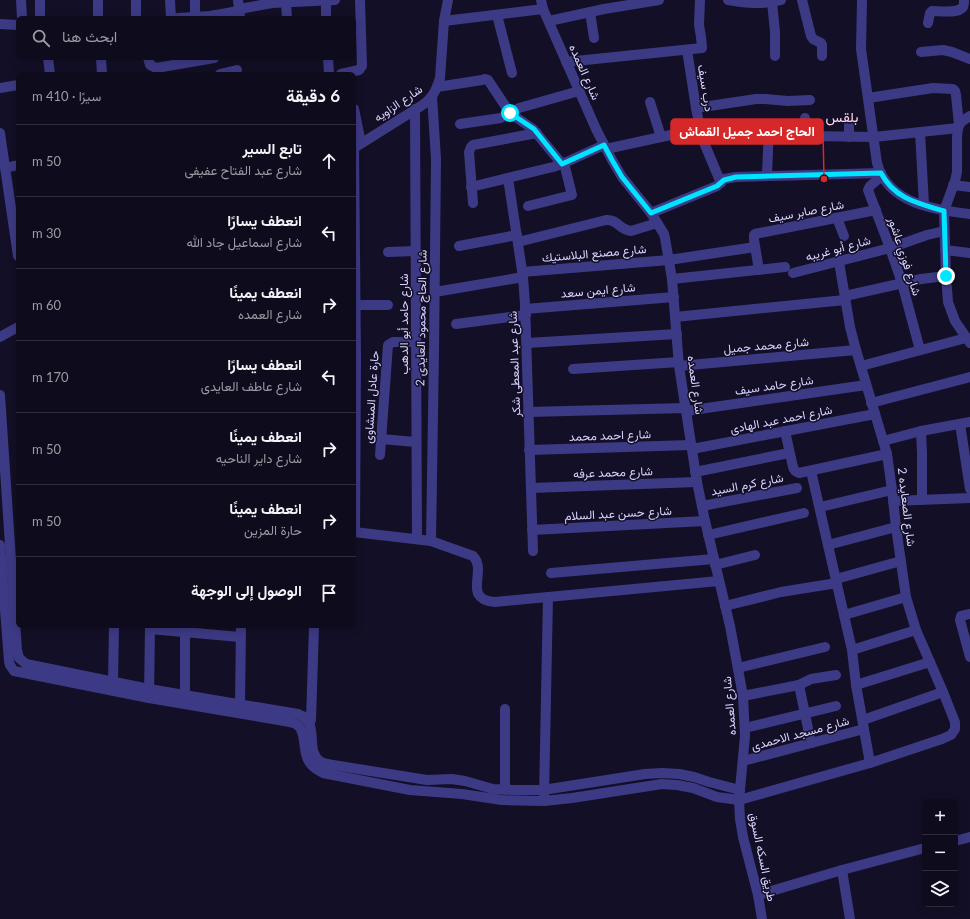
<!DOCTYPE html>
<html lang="ar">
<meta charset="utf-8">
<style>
:root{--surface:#0e0b1c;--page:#171425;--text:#f1f3f6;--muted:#9b9ba3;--line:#2e2b3b}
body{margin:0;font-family:Lato,Vazirmatn,sans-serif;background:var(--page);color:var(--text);direction:rtl}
.controls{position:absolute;right:12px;bottom:12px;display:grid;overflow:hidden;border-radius:6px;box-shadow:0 2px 10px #0003}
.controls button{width:36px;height:36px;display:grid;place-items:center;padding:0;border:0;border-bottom:1px solid var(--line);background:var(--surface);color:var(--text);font:20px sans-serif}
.stop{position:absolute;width:12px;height:12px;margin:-9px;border:3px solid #00e5ff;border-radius:50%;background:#fff}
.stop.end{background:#00e5ff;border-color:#fff;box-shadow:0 1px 4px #0008}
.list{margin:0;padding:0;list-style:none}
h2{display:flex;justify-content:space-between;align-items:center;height:52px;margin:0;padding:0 16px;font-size:17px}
h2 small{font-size:13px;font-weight:400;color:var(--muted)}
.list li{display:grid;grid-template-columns:26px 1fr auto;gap:12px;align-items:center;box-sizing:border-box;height:72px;padding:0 16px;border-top:1px solid var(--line)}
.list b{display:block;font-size:15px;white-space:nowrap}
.list p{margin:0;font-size:13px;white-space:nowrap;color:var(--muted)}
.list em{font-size:13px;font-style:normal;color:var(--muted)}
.icon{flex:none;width:22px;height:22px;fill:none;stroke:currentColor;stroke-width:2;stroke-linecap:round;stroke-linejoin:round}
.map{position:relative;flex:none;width:970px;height:919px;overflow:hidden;direction:ltr}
.search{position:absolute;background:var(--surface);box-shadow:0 2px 10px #0003;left:16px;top:16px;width:340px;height:44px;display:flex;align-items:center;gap:10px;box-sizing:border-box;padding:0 14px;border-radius:6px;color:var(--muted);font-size:15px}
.panel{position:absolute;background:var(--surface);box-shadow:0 2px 10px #0003;left:16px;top:72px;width:340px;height:556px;border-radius:6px;direction:rtl}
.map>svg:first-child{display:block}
</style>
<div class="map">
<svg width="970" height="919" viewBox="0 0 970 919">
<rect width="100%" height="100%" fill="#130f26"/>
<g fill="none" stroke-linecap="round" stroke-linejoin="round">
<g stroke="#3d3a85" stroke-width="10">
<path d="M21 0 22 18"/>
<path d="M98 0V18"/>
<path d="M136 0V18"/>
<path d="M170 0 171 18"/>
<path d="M195 0V17"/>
<path d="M238 0 240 18"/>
<path d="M541 0 543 9 596 129 612 160 622 177 651 213 664 234 665 238 672 279 679 366 697 482 705 521 730 626 743 696 745 736 739 800 740 819 743 837 758 895 762 919"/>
<path d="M728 0C746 3 764 5 781 0"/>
<path d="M802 0 811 36 813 39 821 43 822 45V56"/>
<path d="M862 0 861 49 877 163C888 204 935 210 970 214"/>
<path d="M326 1V18"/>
<path d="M772 2 775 32V56"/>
<path d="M286 3 287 18"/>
<path d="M590 12 594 38"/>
<path d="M497 15 512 73"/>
<path d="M40 18V0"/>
<path d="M178 18 210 16 233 12 245 8 272 3 335 0"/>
<path d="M444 21 543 9"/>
<path d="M549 21 604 9 659 0"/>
<path d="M928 23 930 13 932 11C940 11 958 14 963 7 964 5 964 2 964 0"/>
<path d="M0 24 18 25"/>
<path d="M687 50 696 108 702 138 721 183"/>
<path d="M921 52 943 50 952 52 970 59"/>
<path d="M48 58 50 74"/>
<path d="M101 58 102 74"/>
<path d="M148 58 150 65 156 68 214 58"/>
<path d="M328 58 329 74"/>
<path d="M566 62 702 48 701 37 699 25 700 0"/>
<path d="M220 74 237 70"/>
<path d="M341 74 359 70 362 66 360 0"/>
<path d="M437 87 482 80 485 79 488 80 510 113 533 129 562 164"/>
<path d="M0 88 18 85"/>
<path d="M868 98 933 88 953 89 955 91 956 95 959 125"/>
<path d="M696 108 756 99H765L788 101 810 100"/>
<path d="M354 109 361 143"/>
<path d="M415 109 417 539"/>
<path d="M970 116 961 122 958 128 957 137V172L955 181 944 211 946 276 948 302 955 321 970 343"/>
<path d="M805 118 807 134 808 135 811 136 874 137 958 128"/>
<path d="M849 122V137"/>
<path d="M460 124 501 118 519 108 579 91"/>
<path d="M920 132 924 205"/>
<path d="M0 133 18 256"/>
<path d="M661 137 700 129"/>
<path d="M354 148 356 359 355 532"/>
<path d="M354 148 421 106C432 99 436 91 440 78L444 21 448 0"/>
<path d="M606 149 661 137 650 102"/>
<path d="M5 168 18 165"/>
<path d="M767 175 769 126"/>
<path d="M882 176 870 186 868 190 890 248 902 283 920 350"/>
<path d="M508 178 523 277 525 304 533 551"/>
<path d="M953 185 970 187"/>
<path d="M471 187 553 167 562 164 604 145"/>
<path d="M473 203 469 152 471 147 473 145 537 133"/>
<path d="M528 206 572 195 564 163"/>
<path d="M651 213 717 186 724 179 736 177 881 173"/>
<path d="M837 218 844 236"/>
<path d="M518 242 606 220C618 219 619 230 631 231L657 223"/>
<path d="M459 246 517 235"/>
<path d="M945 250 970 253"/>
<path d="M388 252 416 251"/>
<path d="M759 270 754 240V235L755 234 876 210"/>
<path d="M522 272 669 260 755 247"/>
<path d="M793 273 890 248 927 235 944 231"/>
<path d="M672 279 785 267"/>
<path d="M435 292 523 277"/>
<path d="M845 296 921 279 946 276"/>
<path d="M355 305H388"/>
<path d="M525 309 674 297"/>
<path d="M675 317 845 300"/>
<path d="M456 324 526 315"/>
<path d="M0 337 18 327"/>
<path d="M527 343 677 334"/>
<path d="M679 366 856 350"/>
<path d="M861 366 966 338"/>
<path d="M573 369 679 362"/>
<path d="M0 395 17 650 19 658 26 664 149 689 298 714C322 723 303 751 321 762 325 764 329 764 333 765L427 780 452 779 465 781 493 789 515 790H543L645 774 662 773 679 774 694 777 709 782 740 790"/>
<path d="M871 403 970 377"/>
<path d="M686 411 866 385"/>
<path d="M528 412 686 408"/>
<path d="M960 424 970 489"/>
<path d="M785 431 793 467C794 471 796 472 799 473L887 454"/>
<path d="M921 431 922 453V500"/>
<path d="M381 439 416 442"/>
<path d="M883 441 921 431 970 422"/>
<path d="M692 449 875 414"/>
<path d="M529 450 691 445"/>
<path d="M380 455 388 345 393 342H416"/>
<path d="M811 471 852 650 856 685 870 763"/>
<path d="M695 472 789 453"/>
<path d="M531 488 697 482"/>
<path d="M893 501 970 498"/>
<path d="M702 506 797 488"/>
<path d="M820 507 892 490"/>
<path d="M532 530 705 521"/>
<path d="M354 532 431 541 473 556C488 571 461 599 495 602L719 581"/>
<path d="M708 535 804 513"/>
<path d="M431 541 434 351 436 159 432 96"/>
<path d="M0 545 9 661 10 665 14 671 149 698 290 722C292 723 294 723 296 724 306 730 303 748 307 757 309 765 316 769 323 773L410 790 462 794 502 800 544 801 572 798 662 784 677 785 693 788 717 797 739 800 870 763 942 739 951 735 955 729V722L943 692 916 630 906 597 896 527 892 490 887 454 856 350 850 327 839 262"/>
<path d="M828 545 896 527"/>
<path d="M715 565 755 555"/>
<path d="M551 573 714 559"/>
<path d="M836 579 901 561"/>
<path d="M725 606 781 592 837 583"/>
<path d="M970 614 961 616 960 620 970 657"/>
<path d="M844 615 906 597"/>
<path d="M150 629 240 637"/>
<path d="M852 650 916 630"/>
<path d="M738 668 825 647"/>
<path d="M113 682 114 626"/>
<path d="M799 685 811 743"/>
<path d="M856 685 930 662"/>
<path d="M185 695V632"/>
<path d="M149 696 150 626"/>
<path d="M743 696 799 685 811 679 836 675"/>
<path d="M240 705 241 626"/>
<path d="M863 720 943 692"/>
<path d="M309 723 311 720 314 626"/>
<path d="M745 728 836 706"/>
<path d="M743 761 864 729"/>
<path d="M505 790V709"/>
<path d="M544 797 548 597"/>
<path d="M955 841 970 837"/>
<path d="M842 870 850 919"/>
<path d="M758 895 842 870 925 848"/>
</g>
</g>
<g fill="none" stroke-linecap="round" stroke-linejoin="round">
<path stroke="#00e5ff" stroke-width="5" d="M510 113 534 129 562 164 604 145 612 160 622 177 651 213 717 186 724 180 736 177 881 173C895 199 917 203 944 211L946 276"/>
</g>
<g text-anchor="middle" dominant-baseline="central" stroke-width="3" stroke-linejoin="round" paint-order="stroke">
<g font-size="12" fill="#d9d4ff" stroke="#130f26">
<text transform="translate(585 72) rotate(66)">شارع العمده</text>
<text transform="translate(706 88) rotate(81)">درب سيف</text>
<text transform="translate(398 103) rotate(-34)">شارع الزاويه</text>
<text transform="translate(806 211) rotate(-11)">شارع صابر سيف</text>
<text transform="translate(838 248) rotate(-15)">شارع أبو غريبه</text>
<text transform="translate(594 253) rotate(-5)">شارع مصنع البلاستيك</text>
<text transform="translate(905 256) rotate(72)">شارع فوزي عاشور</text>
<text transform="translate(598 290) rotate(-5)">شارع ايمن سعد</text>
<text transform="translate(421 318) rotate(-89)">شارع الحاج محمود العايدى 2</text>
<text transform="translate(403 324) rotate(-90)">شارع حامد أبو الدهب</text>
<text transform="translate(766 345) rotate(-5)">شارع محمد جميل</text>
<text transform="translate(514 364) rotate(-92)">شارع عبد المعطى شكر</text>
<text transform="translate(696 385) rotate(82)">شارع العمده</text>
<text transform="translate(774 385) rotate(-8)">شارع حامد سيف</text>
<text transform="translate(371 397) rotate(-86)">حارة عادل المنشاوى</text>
<text transform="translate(781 419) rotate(-11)">شارع احمد عبد الهادى</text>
<text transform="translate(610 435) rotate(-2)">شارع احمد محمد</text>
<text transform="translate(613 472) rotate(-2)">شارع محمد عرفه</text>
<text transform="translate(747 484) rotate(-11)">شارع كرم السيد</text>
<text transform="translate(907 507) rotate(83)">شارع الصعايده 2</text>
<text transform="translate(618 513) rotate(-3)">شارع حسن عبد السلام</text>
<text transform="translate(729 706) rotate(-95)">شارع العمده</text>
<text transform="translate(800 733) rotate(-15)">شارع مسجد الاحمدى</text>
<text transform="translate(763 857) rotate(78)">طريق السكه السوق</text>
</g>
<g font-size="14" fill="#ffd6f0" stroke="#130f26">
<text x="842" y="116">بلقس</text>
</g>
</g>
<path fill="none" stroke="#d62828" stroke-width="1.5" d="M824 179L823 132"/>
<circle fill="#d62828" stroke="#130f26" stroke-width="1.5" cx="824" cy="179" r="4"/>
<rect fill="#d62828" stroke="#d62828" stroke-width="1.5" x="671" y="119" width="152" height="25" rx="4"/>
<g font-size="13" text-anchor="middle" font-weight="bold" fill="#fff">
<text x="747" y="136">الحاج احمد جميل القماش</text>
</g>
</svg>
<div class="controls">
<button>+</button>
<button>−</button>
<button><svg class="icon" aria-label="layers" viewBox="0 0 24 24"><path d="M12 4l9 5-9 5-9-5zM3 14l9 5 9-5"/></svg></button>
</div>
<div class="stop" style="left:510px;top:113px"></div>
<div class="stop end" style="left:946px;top:276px"></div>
<div class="search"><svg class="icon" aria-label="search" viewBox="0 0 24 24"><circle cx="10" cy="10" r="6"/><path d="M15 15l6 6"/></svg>ابحث هنا</div>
<section class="panel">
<h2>6 دقيقة<small>سيرًا · 410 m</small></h2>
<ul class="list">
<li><svg class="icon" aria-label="ahead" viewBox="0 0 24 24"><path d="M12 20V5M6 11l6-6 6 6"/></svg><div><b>تابع السير</b><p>شارع عبد الفتاح عفيفى</p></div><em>50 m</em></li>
<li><svg class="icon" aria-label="left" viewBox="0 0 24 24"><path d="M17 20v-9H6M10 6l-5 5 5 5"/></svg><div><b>انعطف يسارًا</b><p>شارع اسماعيل جاد الله</p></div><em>30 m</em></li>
<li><svg class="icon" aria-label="right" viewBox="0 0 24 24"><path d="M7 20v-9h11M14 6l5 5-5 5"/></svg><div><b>انعطف يمينًا</b><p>شارع العمده</p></div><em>60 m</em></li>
<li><svg class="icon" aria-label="left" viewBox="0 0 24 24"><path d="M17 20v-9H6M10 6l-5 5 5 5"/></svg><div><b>انعطف يسارًا</b><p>شارع عاطف العايدى</p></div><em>170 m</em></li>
<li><svg class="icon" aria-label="right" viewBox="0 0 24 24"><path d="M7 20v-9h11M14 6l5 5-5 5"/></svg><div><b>انعطف يمينًا</b><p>شارع داير الناحيه</p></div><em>50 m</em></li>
<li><svg class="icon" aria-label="right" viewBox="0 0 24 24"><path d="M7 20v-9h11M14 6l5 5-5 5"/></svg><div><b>انعطف يمينًا</b><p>حارة المزين</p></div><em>50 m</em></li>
<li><svg class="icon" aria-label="arrive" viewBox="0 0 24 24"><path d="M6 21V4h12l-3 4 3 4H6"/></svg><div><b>الوصول إلى الوجهة</b></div></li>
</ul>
</section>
</div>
